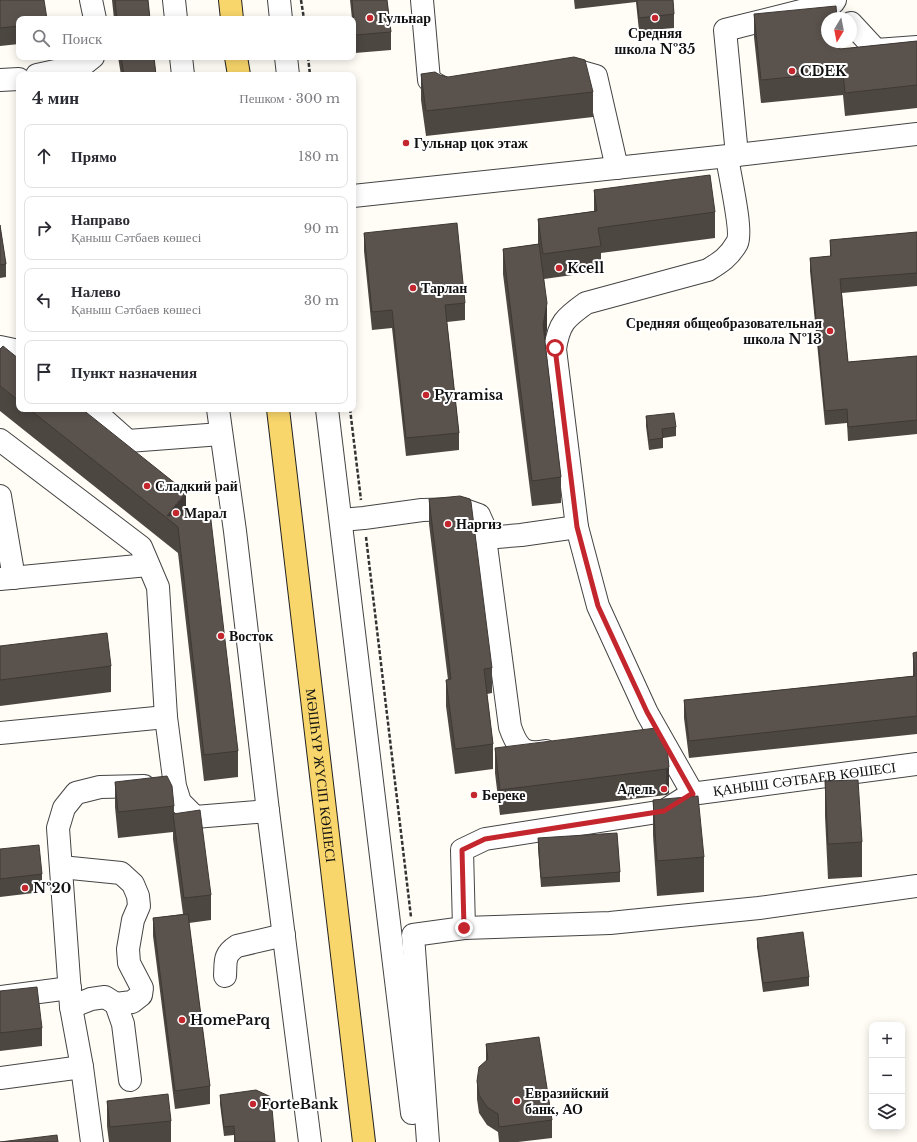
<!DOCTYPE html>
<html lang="ru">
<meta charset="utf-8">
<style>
:root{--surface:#fff;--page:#f2f2f3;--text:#2b2b33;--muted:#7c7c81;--line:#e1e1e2}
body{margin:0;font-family:"Libre Baskerville",serif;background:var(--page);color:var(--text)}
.controls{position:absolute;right:12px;bottom:12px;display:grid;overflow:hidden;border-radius:8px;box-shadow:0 2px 10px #0003}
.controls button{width:36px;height:36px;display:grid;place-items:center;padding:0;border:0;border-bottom:1px solid var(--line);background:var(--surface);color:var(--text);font:20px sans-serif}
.compass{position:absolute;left:821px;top:12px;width:36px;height:36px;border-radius:50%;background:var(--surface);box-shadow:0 2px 10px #0003;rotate:190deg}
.stop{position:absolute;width:12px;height:12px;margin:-9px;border:3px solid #c4262e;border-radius:50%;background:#fff}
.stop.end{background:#c4262e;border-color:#fff;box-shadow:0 1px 4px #0008}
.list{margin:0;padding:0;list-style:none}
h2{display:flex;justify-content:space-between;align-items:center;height:52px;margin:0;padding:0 16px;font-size:17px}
h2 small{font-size:13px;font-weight:400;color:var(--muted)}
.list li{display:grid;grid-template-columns:26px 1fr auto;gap:12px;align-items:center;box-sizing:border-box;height:64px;margin:0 8px 8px;padding:0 8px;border:1px solid var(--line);border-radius:8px}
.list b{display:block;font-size:15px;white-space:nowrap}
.list p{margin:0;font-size:13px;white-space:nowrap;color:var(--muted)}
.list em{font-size:13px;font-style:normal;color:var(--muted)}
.icon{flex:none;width:22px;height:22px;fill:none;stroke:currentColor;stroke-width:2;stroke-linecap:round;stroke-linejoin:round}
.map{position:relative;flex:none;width:917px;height:1142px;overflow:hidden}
.search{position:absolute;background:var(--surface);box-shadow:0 2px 10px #0003;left:16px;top:16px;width:340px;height:44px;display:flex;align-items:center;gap:10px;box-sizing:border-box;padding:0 14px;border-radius:8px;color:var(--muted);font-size:15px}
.panel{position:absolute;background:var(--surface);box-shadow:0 2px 10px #0003;left:16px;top:72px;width:340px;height:340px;border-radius:8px}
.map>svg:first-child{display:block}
</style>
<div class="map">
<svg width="917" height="1142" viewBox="0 0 917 1142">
<rect width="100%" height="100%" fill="#fffdf5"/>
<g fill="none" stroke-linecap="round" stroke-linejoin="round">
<defs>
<g id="minor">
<path d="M91 0 95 19"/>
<path d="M174 0 176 19"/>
<path d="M279 0 281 19"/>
<path d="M422 0 429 80 446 90 448 89"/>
<path d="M835 0 833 3 725 30 737 155 917 134"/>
<path d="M851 23 876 50 917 47"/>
<path d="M181 57 183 75"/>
<path d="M286 57 288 75"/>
<path d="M559 72 575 70 596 76 617 168"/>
<path d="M37 75 83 65 93 57"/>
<path d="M0 80 19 79"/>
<path d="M353 196 737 155"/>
<path d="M0 347 19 351"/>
<path d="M92 409 128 441 221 434"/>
<path d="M218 409 235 531 268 811 310 1142"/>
<path d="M327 409 412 1113"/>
<path d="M0 440 141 547 158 587 166 717 175 786 180 802 195 817 268 811"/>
<path d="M0 496 14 578"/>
<path d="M341 520 364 518 422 510 462 509 479 515 483 524 485 538 521 535 577 527"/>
<path d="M485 538 510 727C517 747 523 756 546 751"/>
<path d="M0 579 148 565"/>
<path d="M0 733 166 717"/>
<path d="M693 794 647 713 598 606 577 527 555 349C559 323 565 318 586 303L708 270C721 262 729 257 737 243 743 232 729 172 727 157"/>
<path d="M61 867 121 873 133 884 138 896 139 906 133 920 128 949 129 963 142 988 141 995 132 1002 116 1004"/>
<path d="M464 928 610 923 759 908 917 886"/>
<path d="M225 976C226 962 223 955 237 946L284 935"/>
<path d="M0 997 70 988"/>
<path d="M71 1007 91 999 105 997 116 1004 123 1024 130 1080"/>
<path d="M0 1078 82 1067"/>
<path d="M92 1142 82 1067 71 1007 58 828 64 808 76 793 100 787 144 786"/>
<path id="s1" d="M428 1142 413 935 464 928 462 850 485 839 664 811 691 794 917 764"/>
</g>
<g id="major">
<path d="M230 0 232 19"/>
<path d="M236 57 239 75"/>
<path id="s2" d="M278 409 364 1142"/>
</g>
</defs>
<use href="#minor" stroke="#444" stroke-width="24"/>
<use href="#major" stroke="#222" stroke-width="24"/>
<g stroke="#333" stroke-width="2.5" stroke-dasharray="4 2" stroke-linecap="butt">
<path d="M301 0 304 19"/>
<path d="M308 57 310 75"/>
<path d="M350 409 361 500"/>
<path d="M366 537 411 917"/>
</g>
<use href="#minor" stroke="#fff" stroke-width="22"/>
<use href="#major" stroke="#f9d66b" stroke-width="22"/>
</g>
<g fill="#4d4742">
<path d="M0 0 19 19V44L0 46Z"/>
<path d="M112 0H148L150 19H114Z"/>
<path d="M350 0H387L391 32V50L355 53 353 31V19H352Z"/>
<path d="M574 0H673L674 14V28L639 31 636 2 575 9Z"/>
<path d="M754 14 840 49 917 41V108L845 116 843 95 761 103 754 37Z"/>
<path d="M118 57H154L156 75H121Z"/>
<path d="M421 74 440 75 448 77 593 92V117L426 136 421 100Z"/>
<path d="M594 190 715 212V238L601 253V271L544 279 547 329 545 341 561 477V503L532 506 503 274V249L538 244V219L594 211Z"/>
<path d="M0 225 6 264V277L0 278Z"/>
<path d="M917 232V286L842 293 848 362 917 356V434L848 441 847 423 825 425 810 271V258L830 256V240Z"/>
<path d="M364 233 465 303V320L447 322 459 433V450L406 456 392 328 372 330 364 251Z"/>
<path d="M0 349 19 359V409H82L186 514 238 751V777L204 781 178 553 0 411Z"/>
<path d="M646 416 676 427V436L663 438V448L649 450 646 426Z"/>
<path d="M429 499 492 668V693L487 694 493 744V769L455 774 446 706V680H448L429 524Z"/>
<path d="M0 646 111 666V692L0 706Z"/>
<path d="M917 652V734L689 758 684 718V700L913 676V653Z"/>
<path d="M667 747 669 793 666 795 500 815 495 773V748Z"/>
<path d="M825 781 862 842V877L828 879 825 816Z"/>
<path d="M115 782 174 806V813L211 895V920L189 923 210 1086V1104L175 1109 153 936V918L183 914 173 839V832L118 838 115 807Z"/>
<path d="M653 800 704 857V892L657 896 653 835Z"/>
<path d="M538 838 620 872V882L541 887 538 848Z"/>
<path d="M0 849 42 874V892L0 897Z"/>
<path d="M757 938 809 977V986L763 992 757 947Z"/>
<path d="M0 991 42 1028V1046L0 1051Z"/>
<path d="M486 1044 552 1120V1138L518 1142H499L498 1132 487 1125 479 1113 477 1099V1081L486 1061Z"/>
<path d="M220 1095 275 1142H234V1135L224 1136 220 1104Z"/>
<path d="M107 1101 171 1121V1142H109L107 1126Z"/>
</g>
<g fill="#3f3936">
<path d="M547 303V329L543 351V325Z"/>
<path d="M186 492V518L178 527 167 516Z"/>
<path d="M669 767V793L666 795V769Z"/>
</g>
<g fill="#5a524d" stroke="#3f3936">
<path d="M0 0H44L47 19H19V26L0 28Z"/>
<path d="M115 0H148L150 19H117Z"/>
<path d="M352 0H387L391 32 355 35Z"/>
<path d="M637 0H673L674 14 639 18Z"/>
<path d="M836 6 837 18H827V42H840V49L917 41V85L845 93 843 72 761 80 754 14Z"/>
<path d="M121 57H154L156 75H124Z"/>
<path d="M574 57 585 60 593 92 426 111 421 74 435 72 440 75 448 77Z"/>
<path d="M710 175 715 212 598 228 601 246 543 254 538 219 597 211 594 190Z"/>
<path d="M457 223 465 303 445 305 459 433 406 438 392 310 372 312 364 233Z"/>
<path d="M0 225 6 264 0 265Z"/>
<path d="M917 232V273L840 279 848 362 917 356V420L848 427 847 409 825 411 810 258 831 256 830 240Z"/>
<path d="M539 244 547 303 543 325 561 477 532 481 503 249Z"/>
<path d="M3 346 19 359V401L0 386V349Z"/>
<path d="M29 409H82L186 492 167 516 210 512 238 751 204 755 178 527Z"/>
<path d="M674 413 676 427 662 429 663 438 649 440 646 416Z"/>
<path d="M460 496 470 499 471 502 492 668 484 669 493 744 455 749 446 680 451 679 429 499Z"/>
<path d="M107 633 111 666 0 680V646Z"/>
<path d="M917 652V716L689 741 684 700 915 676 913 653Z"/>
<path d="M656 728 667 747 669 767 666 769 500 790 495 748Z"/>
<path d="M167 776 172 786 174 806 118 812 115 782Z"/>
<path d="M858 780 862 842 828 844 825 781Z"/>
<path d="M698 796 704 857 657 861 653 800Z"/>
<path d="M200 810 211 895 184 898 173 814Z"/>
<path d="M617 833 620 872 541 878 538 838Z"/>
<path d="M39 845 42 874 0 879V849Z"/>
<path d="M188 914 210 1086 175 1091 153 918Z"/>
<path d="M803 932 809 977 763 983 757 938Z"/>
<path d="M37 987 42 1028 0 1033V991Z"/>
<path d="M539 1037 552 1120 499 1127 498 1114 487 1107 479 1095 477 1081 479 1067 488 1059 486 1044Z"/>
<path d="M256 1090 271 1097 275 1142H235L234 1126 224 1127 220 1095Z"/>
<path d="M168 1094 171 1121 110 1127 107 1101Z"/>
<path d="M57 1135 58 1142H0Z"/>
</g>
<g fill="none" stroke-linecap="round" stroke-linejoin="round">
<path stroke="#c4262e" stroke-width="5" d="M464 928 462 850 485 839 664 811 691 794H693L647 712 598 606 577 527 555 348"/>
</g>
<g fill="#c4262e" stroke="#fff" stroke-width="1.5">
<circle cx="370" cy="18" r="4"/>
<circle cx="655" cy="18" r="4"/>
<circle cx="792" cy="71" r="4"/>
<circle cx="406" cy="143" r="4"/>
<circle cx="559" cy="268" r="4"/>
<circle cx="413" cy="288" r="4"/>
<circle cx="830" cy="331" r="4"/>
<circle cx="426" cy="395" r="4"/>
<circle cx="147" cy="486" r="4"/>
<circle cx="176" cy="513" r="4"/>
<circle cx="448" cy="524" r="4"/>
<circle cx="221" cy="636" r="4"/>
<circle cx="664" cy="789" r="4"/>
<circle cx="474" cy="795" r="4"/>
<circle cx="25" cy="888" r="4"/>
<circle cx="182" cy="1020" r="4"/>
<circle cx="517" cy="1101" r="4"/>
<circle cx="253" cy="1104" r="4"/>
</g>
<g text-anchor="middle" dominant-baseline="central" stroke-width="4" stroke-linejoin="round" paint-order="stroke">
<g font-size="14" font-weight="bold" fill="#111" stroke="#fff" text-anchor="start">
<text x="378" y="18">Гульнар</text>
<text x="655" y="33" text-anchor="middle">Средняя<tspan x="655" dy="16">школа №35</tspan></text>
<text x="800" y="71">CDEK</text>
<text x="414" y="143">Гульнар цок этаж</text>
<text x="567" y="268">Kcell</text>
<text x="421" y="288">Тарлан</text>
<text x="822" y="323" text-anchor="end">Средняя общеобразовательная<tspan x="822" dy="16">школа №13</tspan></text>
<text x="434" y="395">Pyramisa</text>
<text x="155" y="486">Сладкий рай</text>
<text x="184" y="513">Марал</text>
<text x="456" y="524">Наргиз</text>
<text x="229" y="636">Восток</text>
<text x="656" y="789" text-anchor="end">Адель</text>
<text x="482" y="795">Береке</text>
<text x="33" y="888">№20</text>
<text x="190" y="1020">HomeParq</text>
<text x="525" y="1093">Евразийский<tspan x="525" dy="16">банк, АО</tspan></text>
<text x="261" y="1104">ForteBank</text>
</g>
<g font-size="14" fill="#111" stroke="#fff">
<text stroke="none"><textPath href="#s2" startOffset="369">МӘШҺҮР ЖҮСІП КӨШЕСІ</textPath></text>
<text stroke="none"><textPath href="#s1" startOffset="690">ҚАНЫШ СӘТБАЕВ КӨШЕСІ</textPath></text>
</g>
</g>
</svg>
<div class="controls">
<button>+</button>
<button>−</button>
<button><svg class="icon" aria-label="layers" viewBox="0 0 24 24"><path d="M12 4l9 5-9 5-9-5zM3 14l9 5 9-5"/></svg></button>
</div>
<svg class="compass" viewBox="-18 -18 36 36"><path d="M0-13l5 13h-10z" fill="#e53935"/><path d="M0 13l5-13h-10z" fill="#7c7c81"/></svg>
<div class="stop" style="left:555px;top:348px"></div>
<div class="stop end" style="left:464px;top:928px"></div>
<div class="search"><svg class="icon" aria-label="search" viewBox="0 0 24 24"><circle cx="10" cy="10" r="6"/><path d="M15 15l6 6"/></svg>Поиск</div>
<section class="panel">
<h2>4 мин<small>Пешком · 300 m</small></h2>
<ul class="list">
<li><svg class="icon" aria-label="ahead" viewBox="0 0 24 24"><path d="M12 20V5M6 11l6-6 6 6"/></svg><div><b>Прямо</b></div><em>180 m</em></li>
<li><svg class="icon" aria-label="right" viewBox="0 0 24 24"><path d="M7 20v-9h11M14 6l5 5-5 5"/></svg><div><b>Направо</b><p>Қаныш Сәтбаев көшесі</p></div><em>90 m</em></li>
<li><svg class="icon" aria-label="left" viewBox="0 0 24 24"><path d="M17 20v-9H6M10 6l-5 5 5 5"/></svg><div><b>Налево</b><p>Қаныш Сәтбаев көшесі</p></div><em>30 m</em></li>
<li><svg class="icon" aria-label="arrive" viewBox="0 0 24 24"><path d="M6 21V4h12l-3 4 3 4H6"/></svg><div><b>Пункт назначения</b></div></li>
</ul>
</section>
</div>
